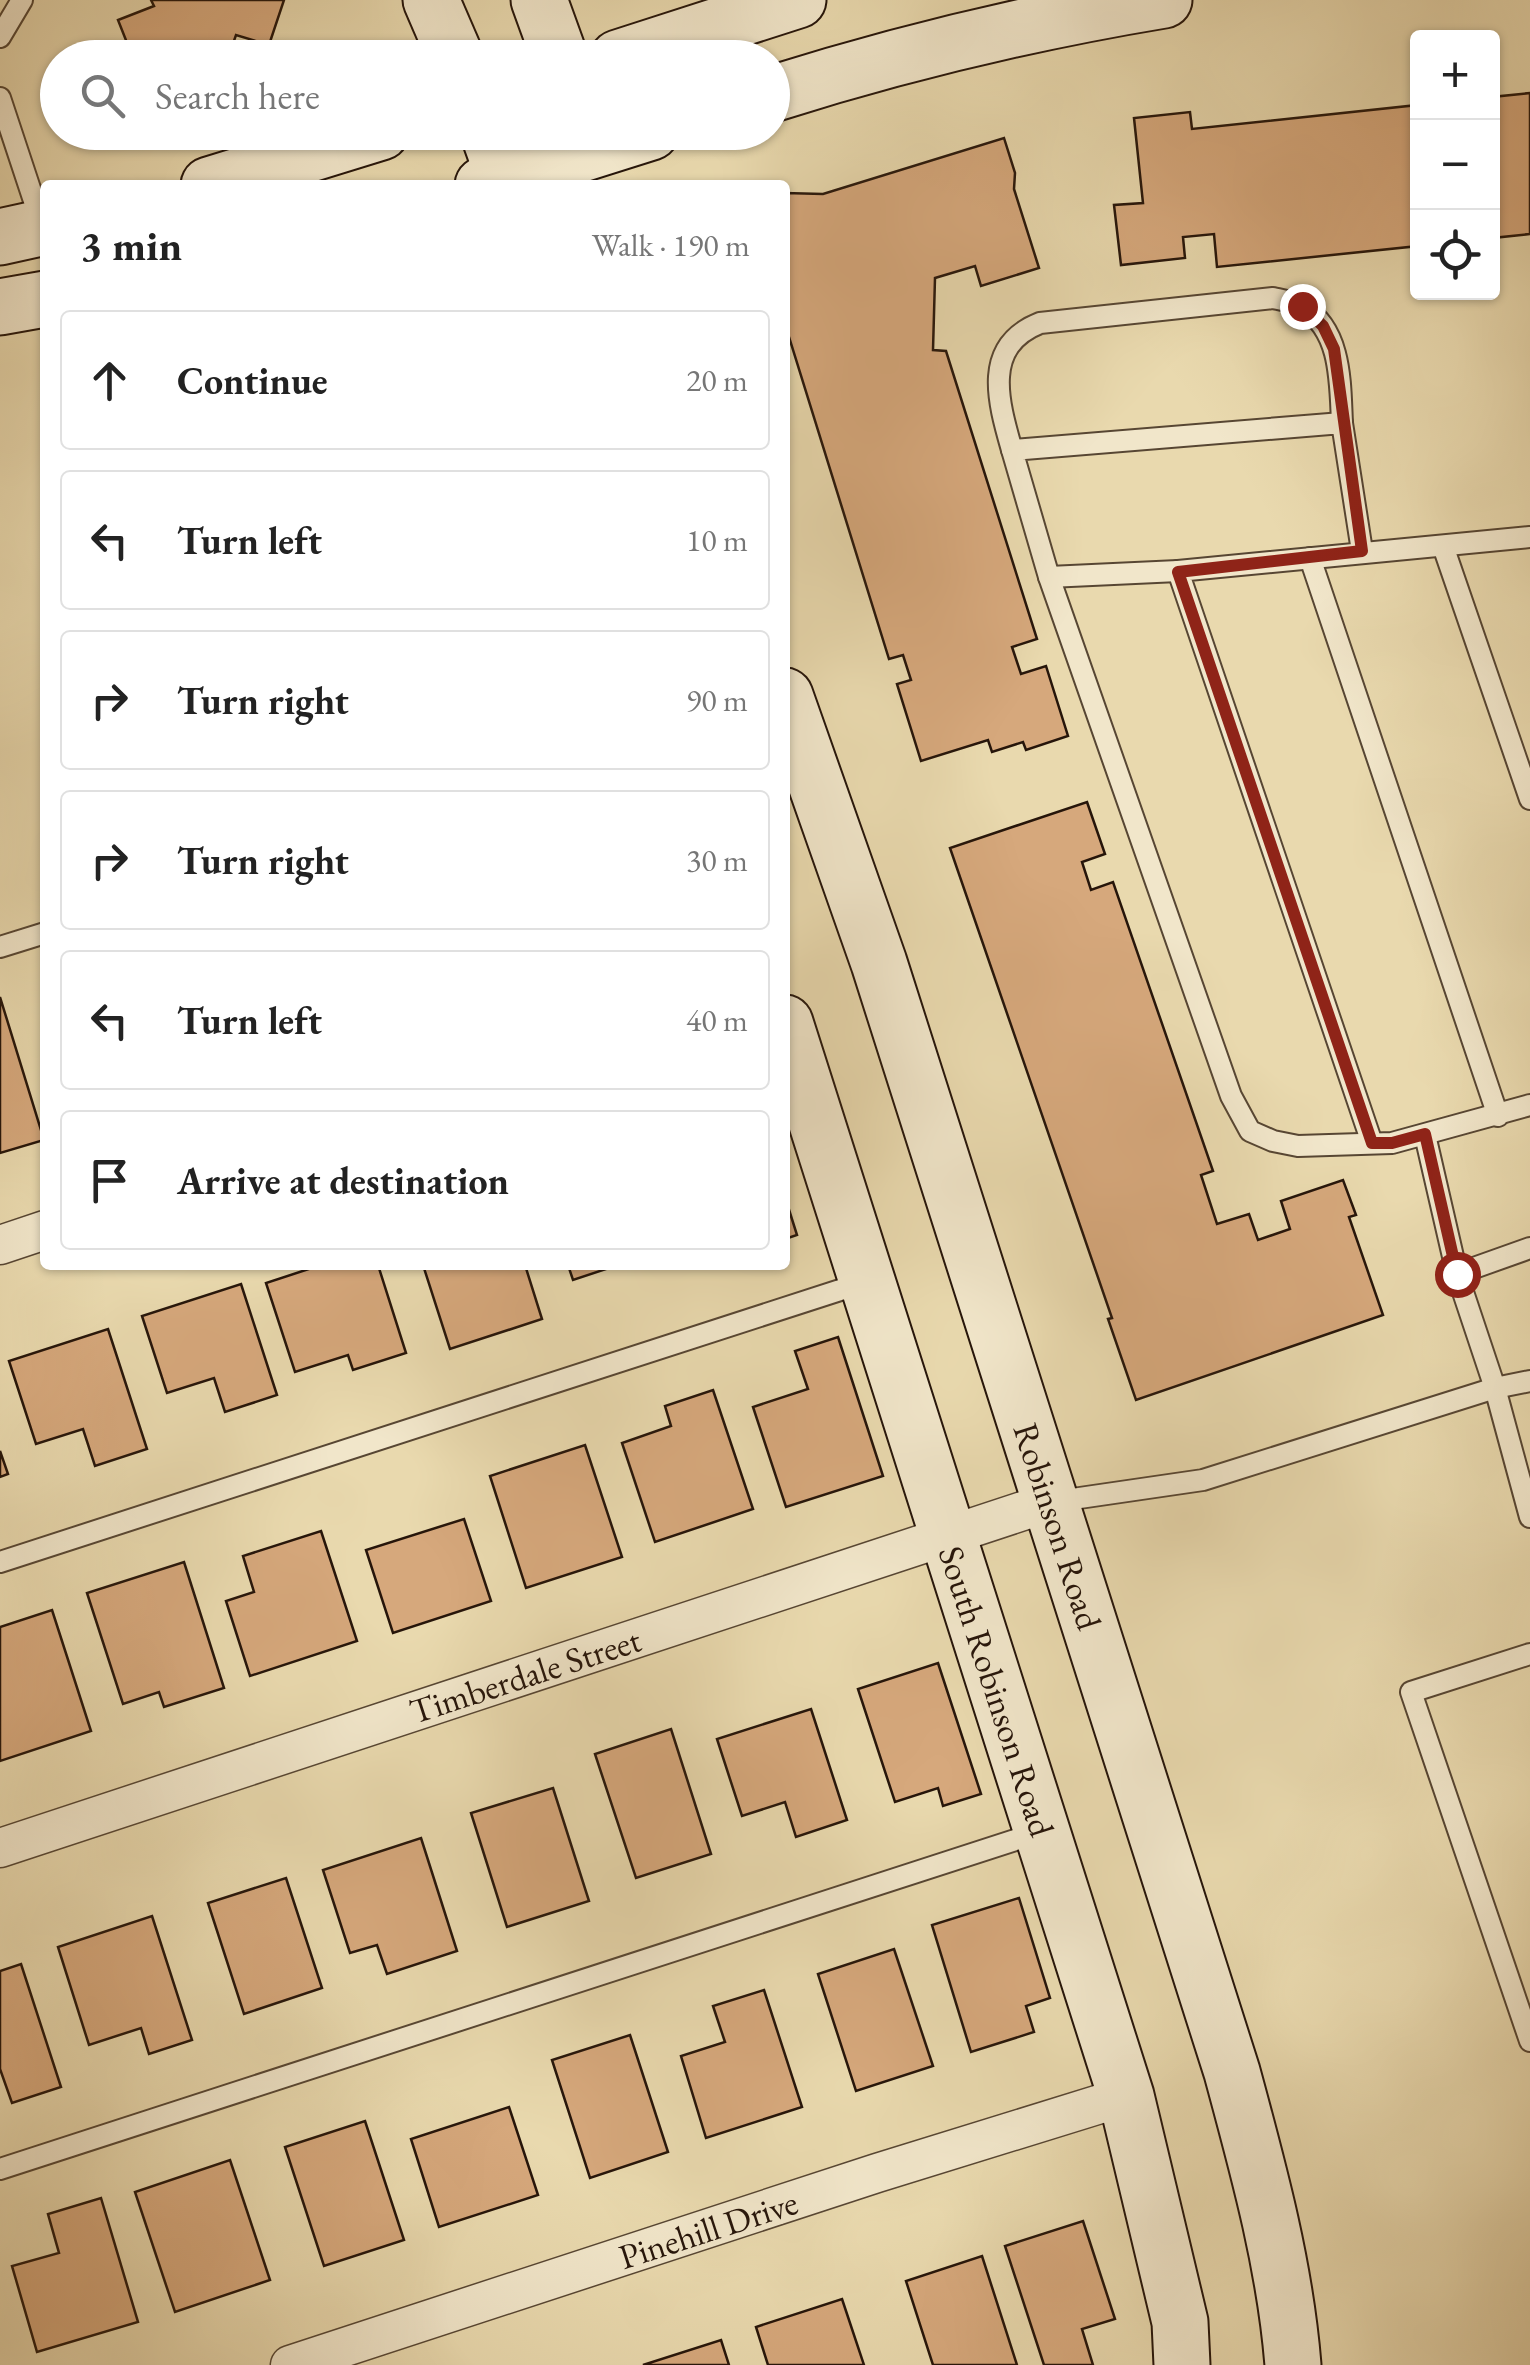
<!DOCTYPE html>
<meta charset="utf-8">
<style>
:root{--surface:#fff;--page:#f6f6f6;--text:#222;--muted:#767676;--line:#e0e0e0}
body{margin:0;font-family:"EB Garamond",serif;background:var(--page);color:var(--text)}
.controls{position:absolute;right:30px;top:30px;display:grid;overflow:hidden;border-radius:10px;box-shadow:0 2px 8px #0004}
.controls button{width:90px;height:90px;display:grid;place-items:center;padding:0;border:0;border-bottom:2px solid var(--line);background:var(--surface);color:var(--text);font:50px sans-serif}
.stop{position:absolute;width:30px;height:30px;margin:-22px;border:8px solid #8f2418;border-radius:50%;background:#fff}
.stop.end{background:#8f2418;border-color:#fff;box-shadow:0 2px 10px #0008}
.list{margin:0;padding:0;list-style:none}
h2{display:flex;justify-content:space-between;align-items:center;height:130px;margin:0;padding:0 40px;font-size:42px}
h2 small{font-size:32px;font-weight:400;color:var(--muted)}
.list li{display:grid;grid-template-columns:65px 1fr auto;gap:30px;align-items:center;box-sizing:border-box;height:140px;margin:0 20px 20px;padding:0 20px;border:2px solid var(--line);border-radius:10px}
.list b{display:block;font-size:38px;white-space:nowrap}
.list em{font-size:32px;font-style:normal;color:var(--muted)}
.icon{flex:none;width:55px;height:55px;fill:none;stroke:currentColor;stroke-width:2;stroke-linecap:round;stroke-linejoin:round}
.map{position:relative;flex:none;width:1530px;height:2365px;overflow:hidden}
.search{position:absolute;background:var(--surface);box-shadow:0 2px 8px #0004;left:40px;top:40px;width:750px;height:110px;display:flex;align-items:center;gap:25px;box-sizing:border-box;padding:0 35px;border-radius:55px;color:var(--muted);font-size:38px}
.panel{position:absolute;background:var(--surface);box-shadow:0 2px 8px #0004;left:40px;top:180px;width:750px;height:1090px;border-radius:10px}
.map>svg:first-child{display:block}
</style>
<div class="map">
<svg width="1530" height="2365" viewBox="0 0 1530 2365">
<rect width="100%" height="100%" fill="#e9d9ae"/>
<filter id="stains"><feTurbulence type="fractalNoise" baseFrequency=".002" numOctaves="4"/><feColorMatrix values="0 0 0 0 .2 0 0 0 0 .09 0 0 0 0 .02 0 0 0 .5 -.17"/></filter>
<radialGradient id="worn" r=".72"><stop offset=".6" stop-color="#630" stop-opacity="0"/><stop offset="1" stop-color="#630" stop-opacity=".3"/></radialGradient>
<g fill="#d6a87c" stroke="#26150a" stroke-width="2.5">
<path d="M151 0H284L269 45 236 35 228 58 186 45 155 58H133L118 20 154 6Z"/>
<path d="M1530 93V234L1492 238V97Z"/>
<path d="M1418 105V246L1217 267 1214 234 1183 237 1185 258 1121 265 1114 205 1143 203 1134 118 1190 112 1192 129Z"/>
<path d="M1004 138 1015 173 1014 189 1039 268 981 286 975 266 935 278 933 350 946 351 1037 639 1012 647 1021 674 1046 666 1068 736 1026 750 1023 742 992 752 988 740 921 761 897 684 911 680 903 655 889 659 785 324V193L823 194Z"/>
<path d="M1087 802 1105 854 1082 862 1091 890 1113 882 1213 1171 1201 1175 1217 1224 1249 1214 1258 1240 1290 1229 1281 1201 1343 1180 1356 1215 1349 1217 1383 1315 1136 1400 1108 1319 1112 1318 950 848Z"/>
<path d="M0 997 44 1140 0 1153Z"/>
<path d="M785 1197 797 1235 785 1239Z"/>
<path d="M321 1265H378L406 1353 353 1370 348 1355 295 1372 266 1283Z"/>
<path d="M423 1265H525L542 1319 450 1349Z"/>
<path d="M568 1265H611L612 1267 573 1280Z"/>
<path d="M241 1284 277 1395 225 1412 214 1378 167 1393 142 1316Z"/>
<path d="M108 1329 147 1449 95 1466 83 1429 36 1444 9 1361Z"/>
<path d="M838 1337 883 1476 786 1507 753 1407 808 1389 795 1351Z"/>
<path d="M713 1390 753 1509 655 1542 622 1443 671 1426 665 1406Z"/>
<path d="M585 1445 622 1557 526 1588 490 1476Z"/>
<path d="M0 1451 8 1474 0 1477Z"/>
<path d="M464 1519 491 1601 393 1633 366 1550Z"/>
<path d="M321 1531 357 1641 250 1676 226 1601 254 1592 243 1556Z"/>
<path d="M184 1562 224 1688 164 1707 159 1692 123 1704 87 1593Z"/>
<path d="M52 1610 91 1731 0 1761V1627Z"/>
<path d="M938 1663 981 1794 943 1806 938 1788 895 1802 858 1689Z"/>
<path d="M811 1709 847 1820 796 1837 785 1802 742 1816 717 1739Z"/>
<path d="M671 1729 711 1854 636 1878 595 1754Z"/>
<path d="M553 1788 589 1901 507 1927 471 1813Z"/>
<path d="M421 1838 457 1951 387 1974 377 1945 350 1953 323 1870Z"/>
<path d="M286 1878 322 1988 244 2014 208 1903Z"/>
<path d="M1019 1898 1050 1998 1026 2006 1034 2032 971 2052 932 1925Z"/>
<path d="M152 1916 192 2040 149 2054 141 2028 89 2045 58 1947Z"/>
<path d="M894 1949 933 2066 856 2091 818 1974Z"/>
<path d="M21 1964 61 2087 12 2103 0 2069V1971Z"/>
<path d="M764 1990 802 2107 706 2138 681 2056 725 2042 713 2006Z"/>
<path d="M630 2035 668 2152 590 2178 552 2060Z"/>
<path d="M509 2107 538 2195 439 2227 411 2139Z"/>
<path d="M365 2121 404 2240 324 2266 285 2147Z"/>
<path d="M230 2160 270 2280 175 2312 135 2192Z"/>
<path d="M101 2198 138 2322 37 2352 12 2266 59 2253 48 2214Z"/>
<path d="M1083 2221 1115 2319 1082 2329 1093 2365H1044L1005 2246Z"/>
<path d="M982 2256 1017 2365H933L906 2281Z"/>
<path d="M842 2299 864 2365H768L756 2327Z"/>
<path d="M721 2340 729 2365H643Z"/>
</g>
<g fill="none" stroke-linecap="round" stroke-linejoin="round">
<defs>
<g id="lane">
<path d="M0 37 22 0"/>
<path d="M0 98 42 225"/>
<path d="M1012 450C998 401 982 346 1040 323L1273 298C1282 300 1295 302 1303 307 1342 331 1340 383 1342 423"/>
<path d="M1443 546 1530 799"/>
<path d="M1362 551 1342 423 1012 450 1049 577 1231 1096 1250 1131 1273 1141 1298 1146 1392 1143 1530 1105"/>
<path d="M1310 558 1498 1116"/>
<path d="M1049 577 1178 571"/>
<path d="M0 947 45 933"/>
<path d="M1425 1135 1457 1274 1530 1248"/>
<path d="M1372 1143 1178 571 1530 537"/>
<path d="M1457 1274 1495 1388 1530 1517"/>
<path d="M1052 1502 1203 1480 1495 1388 1530 1381"/>
<path d="M0 1562 865 1282"/>
<path d="M1530 1654 1411 1692 1530 2041"/>
<path d="M0 2169 1040 1832"/>
</g>
<g id="street">
<path d="M0 1245 45 1230"/>
<path d="M0 1848 1050 1502"/>
<path d="M290 2365 877 2173 1126 2096"/>
</g>
<g id="secondary">
<path d="M431 0 456 58"/>
<path d="M539 0 560 58"/>
<path d="M618 58 798 0"/>
<path d="M772 94C902 53 1031 22 1164 0"/>
<path d="M488 132 507 185"/>
<path d="M209 185 381 132"/>
<path d="M483 185 651 132"/>
<path d="M0 237 45 227"/>
<path d="M0 307 45 299"/>
<path d="M785 696 879 963 1232 2072C1258 2168 1285 2265 1293 2365"/>
<path d="M785 1023 1126 2096 1180 2322 1182 2365"/>
</g>
</defs>
<use href="#lane" stroke="#574633" stroke-width="24"/>
<use href="#street" stroke="#574633" stroke-width="41"/>
<use href="#secondary" stroke="#26150a" stroke-width="59"/>
<use href="#lane" stroke="#f1e6ca" stroke-width="20"/>
<use href="#street" stroke="#f1e6ca" stroke-width="38"/>
<use href="#secondary" stroke="#f1e6ca" stroke-width="55"/>
</g>
<g fill="none" stroke-linecap="round" stroke-linejoin="round">
<path stroke="#8f2418" stroke-width="12" d="M1302 306 1323 326 1334 349 1362 551 1178 572 1372 1143H1392L1425 1134 1457 1274"/>
</g>
<g text-anchor="middle" dominant-baseline="central" stroke-width="9" stroke-linejoin="round" paint-order="stroke">
<g font-size="35" fill="#26150a" stroke="#f1e6ca">
<text transform="translate(1058 1526) rotate(72)">Robinson Road</text>
<text transform="translate(525 1675) rotate(-18)">Timberdale Street</text>
<text transform="translate(997 1691) rotate(72)">South Robinson Road</text>
<text transform="translate(708 2229) rotate(-18)">Pinehill Drive</text>
</g>
</g>
<rect width="100%" height="100%" filter="url(#stains)"/>
<rect width="100%" height="100%" fill="url(#worn)"/>
</svg>
<div class="controls">
<button>+</button>
<button>−</button>
<button><svg class="icon" aria-label="locate" viewBox="0 0 24 24"><circle cx="12" cy="12" r="6"/><path d="M12 2v4M12 18v4M2 12h4M18 12h4"/></svg></button>
</div>
<div class="stop" style="left:1457px;top:1274px"></div>
<div class="stop end" style="left:1302px;top:306px"></div>
<div class="search"><svg class="icon" aria-label="search" viewBox="0 0 24 24"><circle cx="10" cy="10" r="6"/><path d="M15 15l6 6"/></svg>Search here</div>
<section class="panel">
<h2>3 min<small>Walk · 190 m</small></h2>
<ul class="list">
<li><svg class="icon" aria-label="ahead" viewBox="0 0 24 24"><path d="M12 20V5M6 11l6-6 6 6"/></svg><div><b>Continue</b></div><em>20 m</em></li>
<li><svg class="icon" aria-label="left" viewBox="0 0 24 24"><path d="M17 20v-9H6M10 6l-5 5 5 5"/></svg><div><b>Turn left</b></div><em>10 m</em></li>
<li><svg class="icon" aria-label="right" viewBox="0 0 24 24"><path d="M7 20v-9h11M14 6l5 5-5 5"/></svg><div><b>Turn right</b></div><em>90 m</em></li>
<li><svg class="icon" aria-label="right" viewBox="0 0 24 24"><path d="M7 20v-9h11M14 6l5 5-5 5"/></svg><div><b>Turn right</b></div><em>30 m</em></li>
<li><svg class="icon" aria-label="left" viewBox="0 0 24 24"><path d="M17 20v-9H6M10 6l-5 5 5 5"/></svg><div><b>Turn left</b></div><em>40 m</em></li>
<li><svg class="icon" aria-label="arrive" viewBox="0 0 24 24"><path d="M6 21V4h12l-3 4 3 4H6"/></svg><div><b>Arrive at destination</b></div></li>
</ul>
</section>
</div>
